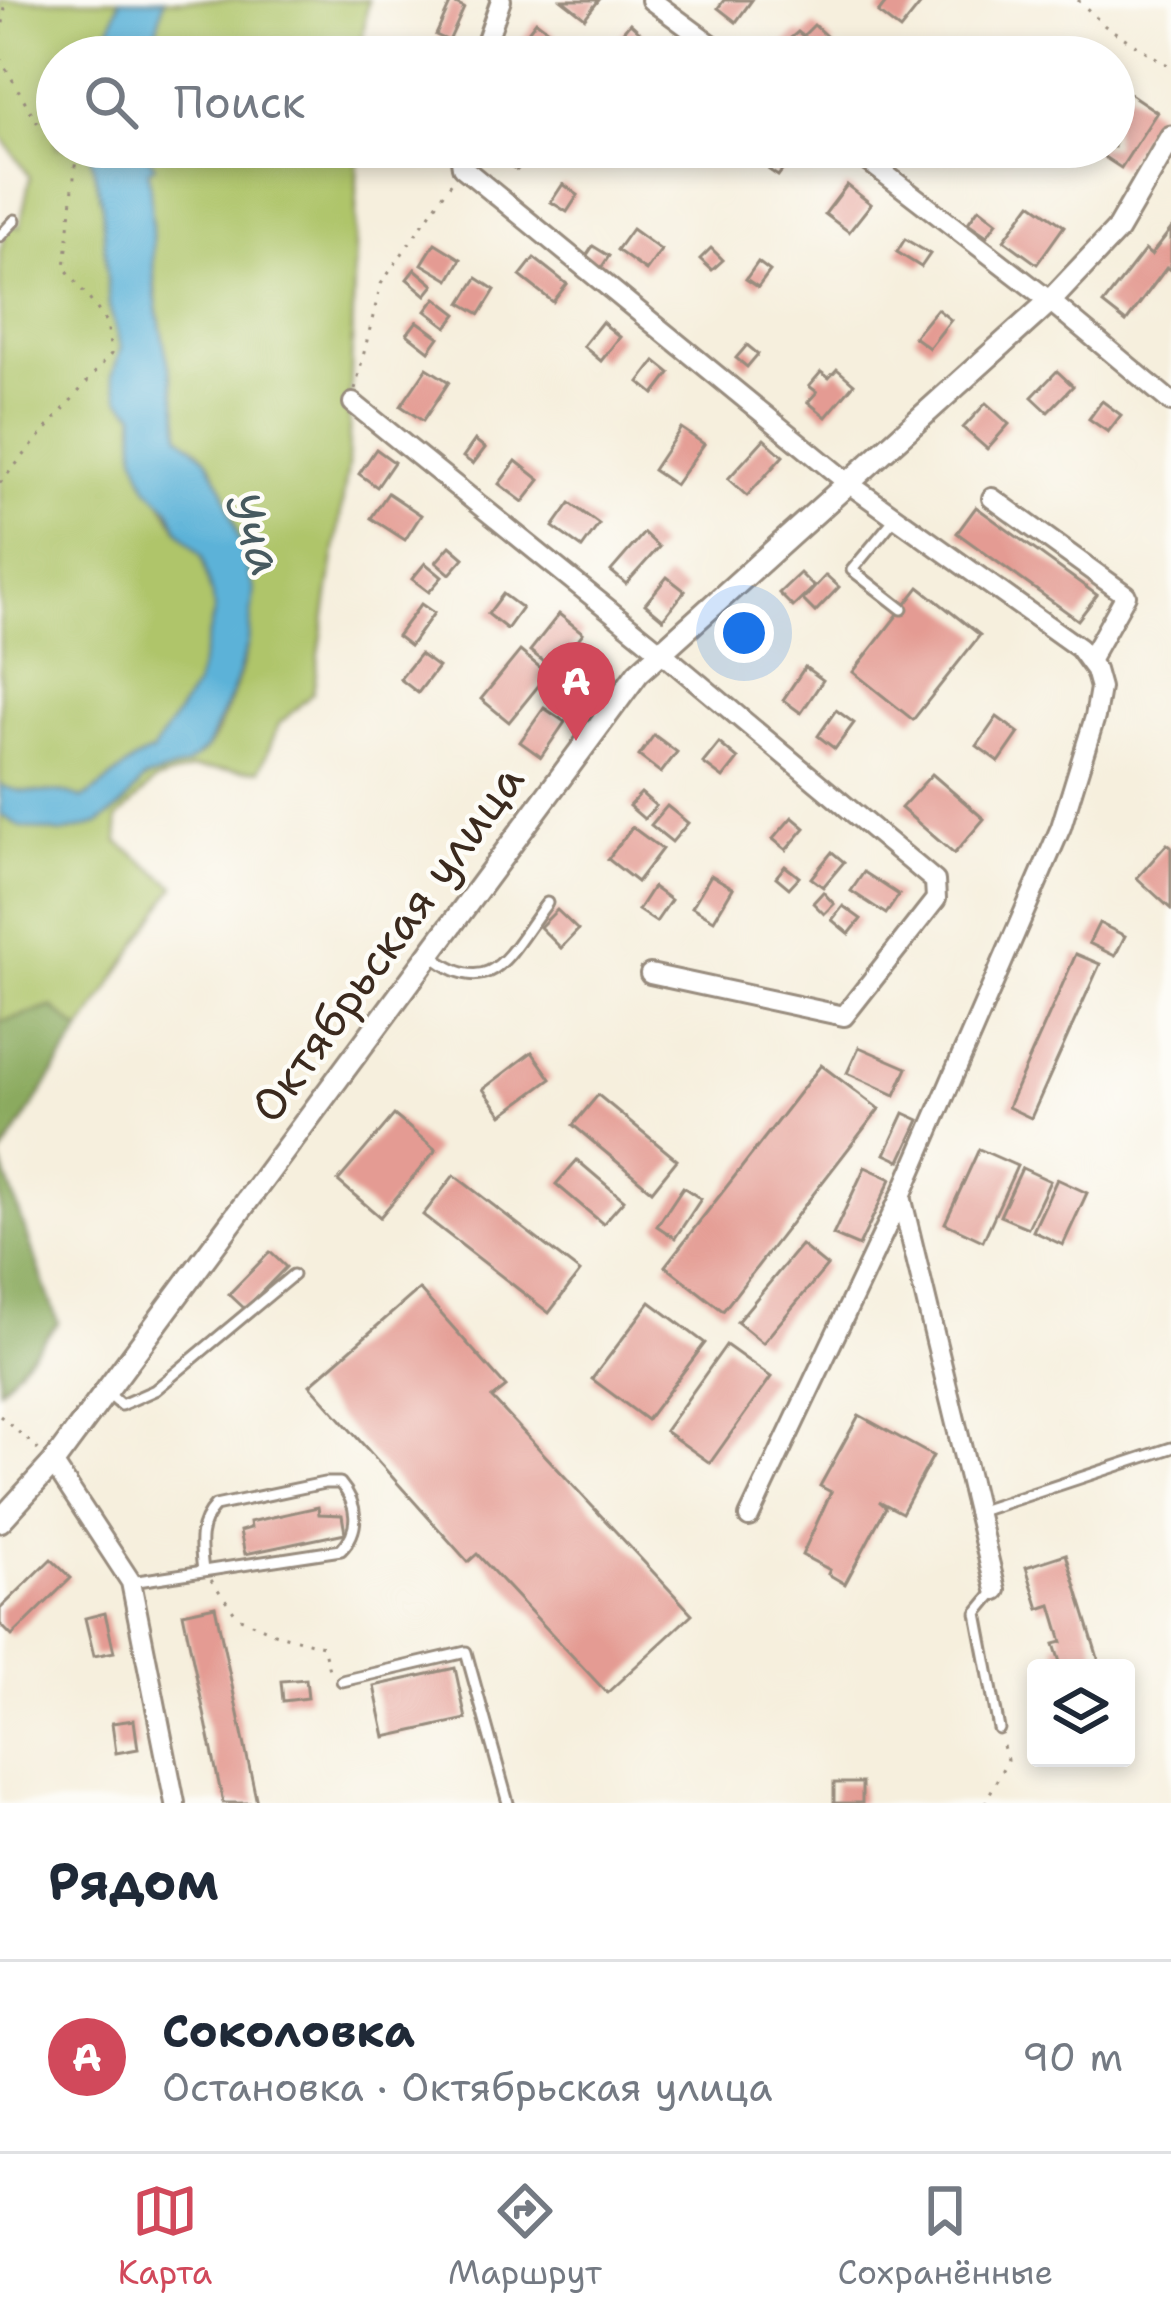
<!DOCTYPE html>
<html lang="ru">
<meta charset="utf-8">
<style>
:root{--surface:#fff;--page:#f6f6f7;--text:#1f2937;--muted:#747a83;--line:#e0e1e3;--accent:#d1495b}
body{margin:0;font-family:"Shantell Sans",sans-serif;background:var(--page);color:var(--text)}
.controls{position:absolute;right:36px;bottom:36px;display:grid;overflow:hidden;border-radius:12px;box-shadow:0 6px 18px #0003}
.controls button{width:108px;height:108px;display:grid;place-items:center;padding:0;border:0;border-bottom:3px solid var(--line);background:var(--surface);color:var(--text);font:60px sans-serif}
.you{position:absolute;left:744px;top:633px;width:42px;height:42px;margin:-30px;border:9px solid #fff;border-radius:50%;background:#1a73e8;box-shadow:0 0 0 18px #1a73e833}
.badge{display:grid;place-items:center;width:78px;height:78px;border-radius:50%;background:var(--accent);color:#fff;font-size:39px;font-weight:700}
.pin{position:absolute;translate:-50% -99px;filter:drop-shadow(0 3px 6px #0008)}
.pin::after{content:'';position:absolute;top:63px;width:42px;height:36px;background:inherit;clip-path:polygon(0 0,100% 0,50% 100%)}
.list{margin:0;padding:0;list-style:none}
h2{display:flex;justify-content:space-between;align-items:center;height:156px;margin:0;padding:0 48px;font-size:51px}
h2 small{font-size:39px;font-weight:400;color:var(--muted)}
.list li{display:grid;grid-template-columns:78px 1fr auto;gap:36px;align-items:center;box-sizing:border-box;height:192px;padding:0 48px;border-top:3px solid var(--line)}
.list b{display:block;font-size:45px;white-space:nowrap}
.list p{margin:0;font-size:39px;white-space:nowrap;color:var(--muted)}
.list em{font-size:39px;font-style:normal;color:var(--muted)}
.icon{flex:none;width:66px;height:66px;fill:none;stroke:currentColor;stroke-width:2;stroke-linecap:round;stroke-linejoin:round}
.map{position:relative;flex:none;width:1171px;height:1803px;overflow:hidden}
.search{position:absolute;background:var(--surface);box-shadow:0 6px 18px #0003;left:36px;right:36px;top:36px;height:132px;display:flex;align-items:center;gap:30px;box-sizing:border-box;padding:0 42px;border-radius:66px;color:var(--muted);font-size:45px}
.sheet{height:348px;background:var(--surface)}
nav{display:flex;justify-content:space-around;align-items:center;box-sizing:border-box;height:168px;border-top:3px solid var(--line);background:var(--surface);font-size:33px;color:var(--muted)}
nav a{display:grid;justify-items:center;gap:6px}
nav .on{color:var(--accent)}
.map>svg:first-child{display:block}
</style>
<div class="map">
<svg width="1171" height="1803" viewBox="0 0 1171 1803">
<rect width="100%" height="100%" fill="#fdfcf7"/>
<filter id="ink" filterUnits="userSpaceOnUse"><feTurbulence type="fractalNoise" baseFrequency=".00833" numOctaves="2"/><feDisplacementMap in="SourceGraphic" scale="24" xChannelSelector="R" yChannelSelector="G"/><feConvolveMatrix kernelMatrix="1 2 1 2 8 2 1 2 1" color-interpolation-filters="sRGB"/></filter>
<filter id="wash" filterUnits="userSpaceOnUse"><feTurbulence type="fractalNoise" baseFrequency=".004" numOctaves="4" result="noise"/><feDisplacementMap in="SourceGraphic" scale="48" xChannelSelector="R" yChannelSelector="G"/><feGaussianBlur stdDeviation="2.7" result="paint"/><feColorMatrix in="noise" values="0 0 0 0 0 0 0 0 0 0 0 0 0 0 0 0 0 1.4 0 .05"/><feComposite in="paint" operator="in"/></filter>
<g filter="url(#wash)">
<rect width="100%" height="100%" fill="#f6efdd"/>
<g fill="#afc56a" stroke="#757844" stroke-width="3">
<path d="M0 0H120L100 57H57V147H93L91 157 102 205 109 306 121 348 120 399 135 413 134 426 157 494 178 529 202 556 215 609 195 687 152 752C134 756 103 788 82 799 56 785 34 800 0 785V252L8 224 20 227 30 177 0 134Z"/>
<path d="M164 0H368L360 57H150Z"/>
<path d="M141 147H358L348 466 313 693 279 724 260 770 192 769 155 781 117 819 118 842 175 886 81 1031 52 1007 0 1022V814C38 837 83 838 119 809 128 801 134 789 143 781 157 768 190 768 207 748 220 733 244 667 247 646 252 612 228 486 207 459 201 450 188 443 180 435 177 387 161 343 156 296 150 245 154 197 141 147Z"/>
</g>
<path fill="#8baa5e" stroke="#636a3e" stroke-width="3" d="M52 1007 81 1031 0 1158 58 1323 0 1389V1022Z"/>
<g fill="#5cb2d8" stroke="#4c6e7b" stroke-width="3">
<path d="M120 0H164L150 57H100Z"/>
<path d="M93 147H141L155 165 148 171C154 212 151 253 155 294 161 342 177 387 180 435L207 459 224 491 254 590 248 643 233 691 206 749 185 766 144 779 122 806 98 824 62 833 21 827 0 814V785C34 800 56 785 82 799 104 788 134 756 152 752L195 687 215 609 202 556 178 529 169 508 147 487 135 454V413L120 399 112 376 121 348 109 306 102 205 91 156Z"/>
</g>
<g id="blocks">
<g fill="#e49b93">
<path d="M562 0H599L585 18Z"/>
<path d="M724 0H752L736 22 718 8Z"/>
<path d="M888 0H913L920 5 900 30 878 13Z"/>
<path d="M451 2 464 8 449 41 436 35Z"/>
<path d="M536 21 556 36 540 57 520 42Z"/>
<path d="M630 23 651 42 638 57 615 41Z"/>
<path d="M814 25 834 43 821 57H791L780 47 798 32 803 36Z"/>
<path d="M1114 83 1157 112 1121 168 1089 147H1114Z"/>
<path d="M518 147H534L517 170 506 163Z"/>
<path d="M785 150 793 156 778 176 769 170Z"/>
<path d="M563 184 578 195 567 212 551 202Z"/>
<path d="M847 185 871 204 849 232 825 214Z"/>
<path d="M1031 203 1064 226 1037 264 1004 240Z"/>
<path d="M979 208 997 222 987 236 968 223Z"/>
<path d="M632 229 661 250 646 271 617 250Z"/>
<path d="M1171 229V270L1167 267 1126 322 1103 304 1145 250 1151 255Z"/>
<path d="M905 239 930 254 921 267 897 252Z"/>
<path d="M435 243 461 259 449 280 422 264Z"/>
<path d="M593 246 609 256 601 268 585 258Z"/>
<path d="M711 248 723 260 712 270 700 259Z"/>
<path d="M534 258 567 284 553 302 520 276Z"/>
<path d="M758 262 770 271 758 287 746 279Z"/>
<path d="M415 269 434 285 426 295 407 279Z"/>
<path d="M477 278 495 290 480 314 461 303Z"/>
<path d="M436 298 457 314 447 327 426 311Z"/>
<path d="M937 309 951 320 929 348 914 337Z"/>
<path d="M417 321 439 337 429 351 407 334Z"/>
<path d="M602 322 620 337 601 361 583 346Z"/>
<path d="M747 345 758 354 747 367 736 358Z"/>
<path d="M655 361 670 373 654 394 639 382Z"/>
<path d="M427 368 449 382 423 421 401 406Z"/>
<path d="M837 369 854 384 826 417 808 402 817 392 809 386 821 372 829 378Z"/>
<path d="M1057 371 1073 386 1048 412 1032 397Z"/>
<path d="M1102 401 1121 415 1108 432 1089 419Z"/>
<path d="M986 403 1009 424 987 449 963 428Z"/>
<path d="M681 428 704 444 675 485 653 470Z"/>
<path d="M764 439 783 456 747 496 728 479Z"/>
<path d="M475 440 485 448 473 464 463 457Z"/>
<path d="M376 449 394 462 377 487 359 474Z"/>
<path d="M516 461 540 480 523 502 499 484Z"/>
<path d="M388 493 421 515 405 540 371 518Z"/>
<path d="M570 503 599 524 582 548 553 527Z"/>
<path d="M976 507 1097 595 1078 620 957 533Z"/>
<path d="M644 533 659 547 626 584 611 571Z"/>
<path d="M450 546 464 558 450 574 436 562Z"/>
<path d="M425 563 442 577 429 592 412 579Z"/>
<path d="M800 573 814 587 793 607 779 593Z"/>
<path d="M826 575 839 587 815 612 803 600Z"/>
<path d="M667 577 685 591 663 619 645 604Z"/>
<path d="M919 587 980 635 913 720 853 672Z"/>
<path d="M503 594 522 608 507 629 488 614Z"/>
<path d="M421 604 434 613 410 646 397 636Z"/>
<path d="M559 614 583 633 555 670 530 651Z"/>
<path d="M520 651 548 674 509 722 481 699Z"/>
<path d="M420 654 438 667 418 693 400 679Z"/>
<path d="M805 667 823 680 801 713 783 700Z"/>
<path d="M544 708 565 722 541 757 520 742Z"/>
<path d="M836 710 854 723 835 749 818 736Z"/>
<path d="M997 717 1019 733 999 762 977 746Z"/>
<path d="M654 735 677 752 661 773 639 756Z"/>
<path d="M719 743 738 759 723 778 703 763Z"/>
<path d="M932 774 984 819 954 854 901 808Z"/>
<path d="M641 793 656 806 644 819 629 806Z"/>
<path d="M667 806 688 823 672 842 651 825Z"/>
<path d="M792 817 805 828 786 850 773 839Z"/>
<path d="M632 827 662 849 637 882 608 859Z"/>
<path d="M1167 844 1171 847V909L1137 878Z"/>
<path d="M832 852 844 862 823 887 811 878Z"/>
<path d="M785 866 799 877 789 888 776 877Z"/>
<path d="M864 872 899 895 886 914 851 891Z"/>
<path d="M711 875 733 888 714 920 692 907Z"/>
<path d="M653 887 671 900 656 922 638 910Z"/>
<path d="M823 892 834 904 824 914 813 903Z"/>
<path d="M843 906 861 919 849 934 832 920Z"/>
<path d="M557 910 578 930 561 948 540 927Z"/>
<path d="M1099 923 1125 936 1115 956 1089 943Z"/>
<path d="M1076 954 1100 964 1031 1118 1008 1107Z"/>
<path d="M859 1047 907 1068 895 1095 847 1073Z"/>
<path d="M532 1052 551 1079 502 1115 483 1089Z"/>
<path d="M821 1065 879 1109 723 1311 665 1266Z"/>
<path d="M598 1095 677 1160 652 1191 573 1125Z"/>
<path d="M904 1113 919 1120 900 1161 885 1154Z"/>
<path d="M394 1115 436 1150 380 1217 338 1181Z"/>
<path d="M979 1149 1017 1166 983 1241 945 1223Z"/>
<path d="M577 1160 624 1200 603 1224 556 1184Z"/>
<path d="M865 1167 891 1179 859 1246 833 1235Z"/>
<path d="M1022 1168 1050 1181 1028 1228 1000 1216Z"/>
<path d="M454 1175 580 1272 549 1313 423 1215Z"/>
<path d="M1057 1179 1087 1193 1063 1245 1033 1231Z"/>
<path d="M683 1187 701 1199 675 1238 657 1226Z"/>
<path d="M801 1245 827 1266 763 1343 737 1322Z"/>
<path d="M270 1252 286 1267 245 1309 229 1294Z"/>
<path d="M419 1289 506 1387 492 1398 692 1614 607 1693 477 1554 468 1562 310 1385Z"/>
<path d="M650 1302 705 1343 647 1420 592 1379Z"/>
<path d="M726 1345 771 1377 710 1463 665 1431Z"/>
<path d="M859 1415 933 1456 902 1513 879 1501 886 1507 845 1584 828 1574 830 1570 802 1555 831 1492 820 1486Z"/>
<path d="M318 1507 319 1514 342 1515 345 1533 245 1554 240 1531 251 1528 250 1522Z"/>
<path d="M1066 1554 1101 1668H1062L1054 1644 1062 1642 1051 1605 1039 1609 1026 1567Z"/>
<path d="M51 1559 71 1578 12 1636 0 1624V1609Z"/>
<path d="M215 1606 257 1803H223L183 1613Z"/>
<path d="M105 1613 114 1652 94 1656 85 1618Z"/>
<path d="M455 1668 466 1719 385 1737 374 1686Z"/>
<path d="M306 1679 308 1698 283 1701 281 1681Z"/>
<path d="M134 1720 138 1749 116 1753 112 1723Z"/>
<rect x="834" y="1783" width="28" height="20"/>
</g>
</g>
</g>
<g filter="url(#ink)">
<use href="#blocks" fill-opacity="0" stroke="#988c7e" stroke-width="3"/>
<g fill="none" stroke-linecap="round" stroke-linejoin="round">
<defs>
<g id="service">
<path d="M0 236 15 220"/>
<path d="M896 517 852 570 902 609"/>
<path d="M431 955C493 1005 510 950 547 903"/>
<path d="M105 1391 121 1405 155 1390 293 1275"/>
<path d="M977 1512 1171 1448"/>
<path d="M131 1582 341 1550C361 1529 358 1504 340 1483H324L215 1506C197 1525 200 1546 203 1571"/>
<path d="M996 1590 977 1613 999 1729"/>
<path d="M342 1681 466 1652 508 1803"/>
</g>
<g id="minor">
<path d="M651 0 728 57"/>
<path d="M481 57 501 0"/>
<path d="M459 147 462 167 848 483 1079 648 1095 670 1100 688 1095 717 1061 827 901 1196 749 1517"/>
<path d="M850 147 1050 301 1171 402"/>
<path d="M353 403 660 651 935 881 936 899 844 1016 650 974"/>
<path d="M992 498 1126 595 1089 661"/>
<path d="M901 1196 996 1590"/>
<path d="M53 1463 131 1582 175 1803"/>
</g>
<path id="tertiary" d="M0 1521 53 1463 638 673 1050 301 1117 230 1171 137"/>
</defs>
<use href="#service" stroke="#988c7e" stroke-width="15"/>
<use href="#minor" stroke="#988c7e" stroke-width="24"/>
<use href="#tertiary" stroke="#988c7e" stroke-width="27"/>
<g stroke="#988c7e" stroke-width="3" stroke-dasharray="3 9" stroke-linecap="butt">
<path d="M1078 0 1105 26 1171 67"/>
<path d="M0 47 6 0"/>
<path d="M0 58 38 124 57 129"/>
<path d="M355 389 381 284 454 179"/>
<path d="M0 483 111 354 107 322 65 268 77 147"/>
<path d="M0 1416 39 1450"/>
<path d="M211 1580 238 1617 274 1633 323 1646 330 1674"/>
<path d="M985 1803 1007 1760 1002 1742"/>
</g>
<use href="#service" stroke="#fff" stroke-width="9"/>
<use href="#minor" stroke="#fff" stroke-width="18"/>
<use href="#tertiary" stroke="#fff" stroke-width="21"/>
</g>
</g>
<g text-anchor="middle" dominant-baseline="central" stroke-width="9" stroke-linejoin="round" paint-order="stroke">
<g font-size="45" fill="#3b2a1e" stroke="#fdfcf7">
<text transform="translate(387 943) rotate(-54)">Октябрьская улица</text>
</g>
<g font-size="48" font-style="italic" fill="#475a5f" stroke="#fdfcf7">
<text transform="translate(255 533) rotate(69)">Уча</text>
</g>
</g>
</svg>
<div class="controls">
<button><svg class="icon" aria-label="layers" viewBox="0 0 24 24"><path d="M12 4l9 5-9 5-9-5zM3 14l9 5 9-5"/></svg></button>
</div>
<div class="you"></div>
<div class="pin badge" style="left:576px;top:741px">A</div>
<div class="search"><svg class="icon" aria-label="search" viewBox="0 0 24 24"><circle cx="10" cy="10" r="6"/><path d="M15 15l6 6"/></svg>Поиск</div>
</div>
<section class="sheet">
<h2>Рядом<small></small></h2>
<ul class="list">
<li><span class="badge">A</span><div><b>Соколовка</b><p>Остановка · Октябрьская улица</p></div><em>90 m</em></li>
</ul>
</section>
<nav>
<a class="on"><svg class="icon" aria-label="map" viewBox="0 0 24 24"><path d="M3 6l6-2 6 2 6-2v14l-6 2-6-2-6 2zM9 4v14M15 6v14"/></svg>Карта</a>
<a><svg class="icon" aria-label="directions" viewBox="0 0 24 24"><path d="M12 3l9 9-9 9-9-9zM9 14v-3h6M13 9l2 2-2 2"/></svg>Маршрут</a>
<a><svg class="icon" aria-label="saved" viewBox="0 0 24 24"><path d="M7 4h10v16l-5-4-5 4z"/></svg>Сохранённые</a>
</nav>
